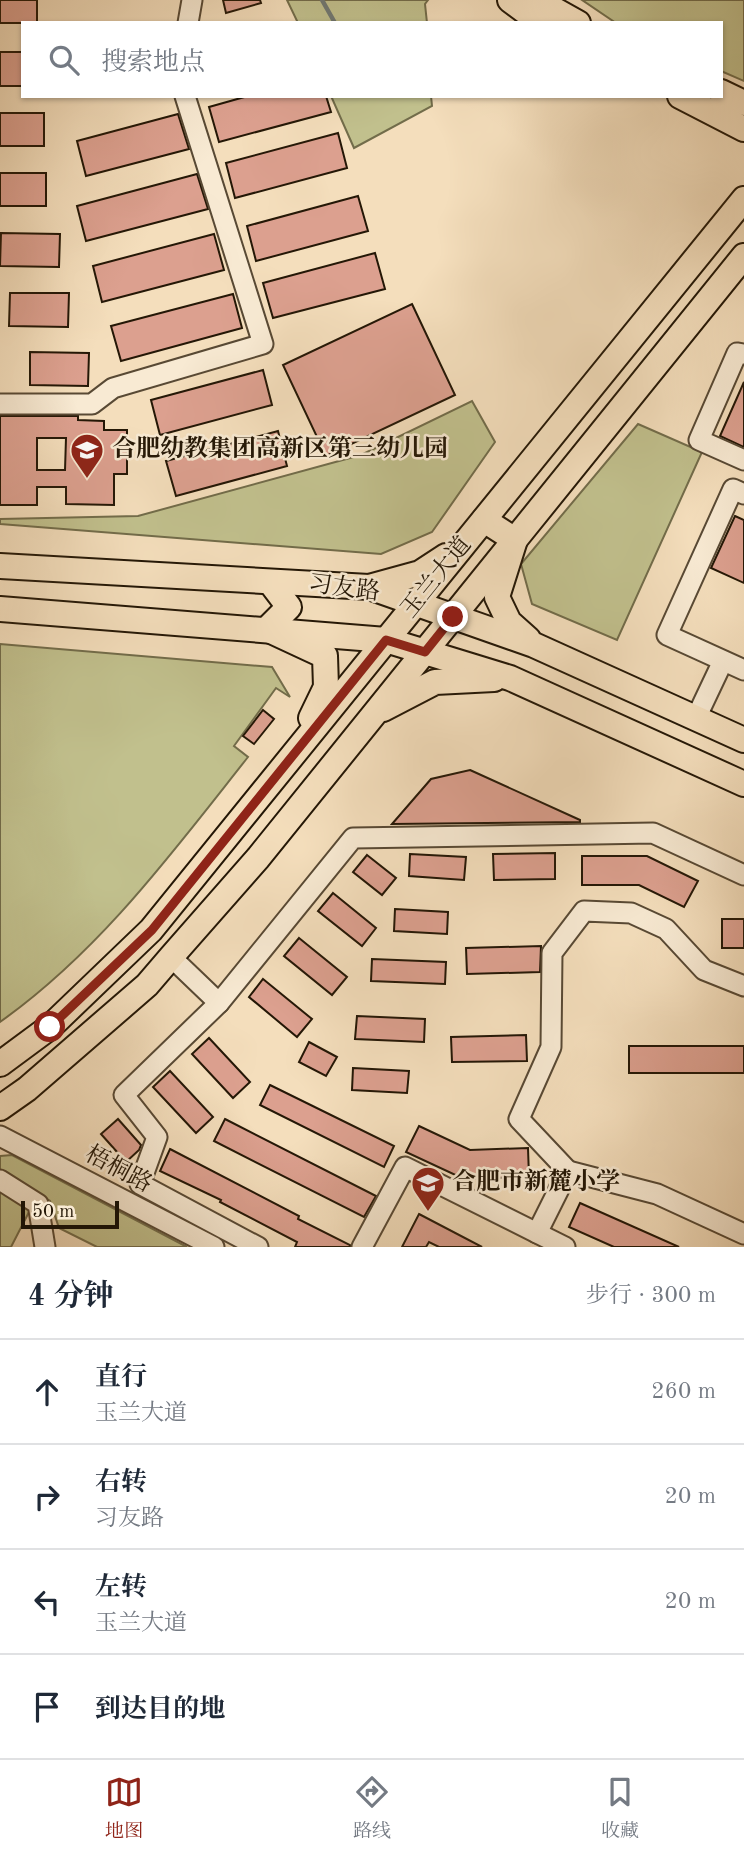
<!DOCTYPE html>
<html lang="zh">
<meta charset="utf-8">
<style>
:root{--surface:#fff;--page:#f2f2f3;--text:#1f2937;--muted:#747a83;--line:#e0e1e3;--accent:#8f2418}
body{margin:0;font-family:"Old Standard TT","Noto Serif SC",serif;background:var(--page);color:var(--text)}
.scale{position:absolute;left:21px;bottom:18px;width:98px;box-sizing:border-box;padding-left:7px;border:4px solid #241706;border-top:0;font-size:19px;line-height:24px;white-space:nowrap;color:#241706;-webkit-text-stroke:5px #f8ead3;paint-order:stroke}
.stop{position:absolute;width:21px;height:21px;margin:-16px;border:5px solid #8f2418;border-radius:50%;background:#fff}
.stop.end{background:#8f2418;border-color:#fff;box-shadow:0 2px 7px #0008}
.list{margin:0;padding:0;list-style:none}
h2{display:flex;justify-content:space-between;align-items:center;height:91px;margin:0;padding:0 28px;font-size:30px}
h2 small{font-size:23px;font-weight:400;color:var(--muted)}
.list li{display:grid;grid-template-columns:46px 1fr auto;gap:21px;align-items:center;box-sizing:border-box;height:105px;padding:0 28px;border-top:2px solid var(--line)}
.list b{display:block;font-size:26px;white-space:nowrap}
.list p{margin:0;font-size:23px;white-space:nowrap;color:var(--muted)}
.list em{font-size:23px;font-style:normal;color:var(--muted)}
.icon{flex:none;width:38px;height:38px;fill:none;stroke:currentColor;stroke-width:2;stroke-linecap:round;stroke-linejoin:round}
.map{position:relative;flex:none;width:744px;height:1247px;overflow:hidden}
.search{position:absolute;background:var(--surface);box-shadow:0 2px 5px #0004;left:21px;right:21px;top:21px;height:77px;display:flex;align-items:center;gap:18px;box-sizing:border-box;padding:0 24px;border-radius:0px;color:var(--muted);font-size:26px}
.sheet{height:511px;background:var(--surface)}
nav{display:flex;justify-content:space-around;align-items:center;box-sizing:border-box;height:98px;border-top:2px solid var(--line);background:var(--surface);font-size:19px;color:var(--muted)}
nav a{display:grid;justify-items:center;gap:4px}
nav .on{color:var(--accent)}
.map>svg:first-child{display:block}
</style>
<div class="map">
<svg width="744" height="1247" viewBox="0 0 744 1247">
<rect width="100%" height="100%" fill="#f4debc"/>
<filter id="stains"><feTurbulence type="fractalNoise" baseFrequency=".00286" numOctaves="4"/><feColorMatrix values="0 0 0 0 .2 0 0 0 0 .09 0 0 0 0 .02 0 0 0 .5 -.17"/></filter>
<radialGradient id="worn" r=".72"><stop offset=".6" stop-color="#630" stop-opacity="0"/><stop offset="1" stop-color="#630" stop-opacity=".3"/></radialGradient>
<g fill="#c1c08d" stroke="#726c4a" stroke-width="2">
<path d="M287 0H428L425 4 427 23H298Z"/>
<path d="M582 0H744V81L721 71V23H616Z"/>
<path d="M331 96H431L432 106 354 148Z"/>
<path d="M472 401 495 442 432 532 381 554 0 524V519L138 516 361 455Z"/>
<path d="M638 424 702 452 617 640 532 604 521 564Z"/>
<path d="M0 644 272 667 290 697 276 688 234 746 248 757C172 853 100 951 0 1022Z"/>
<path d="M12 1155 187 1247H97L59 1228 50 1201 0 1169V1156Z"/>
<path d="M0 1191 30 1210 11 1247H0Z"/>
</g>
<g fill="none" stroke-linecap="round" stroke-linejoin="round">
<path stroke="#707873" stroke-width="4.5" d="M322 0 335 23"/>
</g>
<g fill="#dca08f" stroke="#241706" stroke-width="2" fill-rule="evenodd">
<rect x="0" y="0" width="37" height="23"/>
<path d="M223 0H260L261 3 226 13Z"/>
<rect x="0" y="52" width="23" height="34"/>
<path d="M248 96H326L331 112 219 142 209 107Z"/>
<rect x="0" y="113" width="44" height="33"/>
<path d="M178 114 189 149 86 176 77 141Z"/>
<path d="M338 133 347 168 235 198 226 163Z"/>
<rect x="0" y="173" width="46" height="33"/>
<path d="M197 174 208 209 86 241 77 206Z"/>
<path d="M358 196 368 231 256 261 247 226Z"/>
<path d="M1 233 60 234 59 267 0 266Z"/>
<path d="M214 234 224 270 102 302 93 266Z"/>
<path d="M375 253 385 289 273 318 263 283Z"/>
<path d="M10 293H69L68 327 9 326Z"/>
<path d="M233 294 242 328 121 361 111 326Z"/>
<path d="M412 304 455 395 326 456 283 365Z"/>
<path d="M30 352 89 353 88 386 30 385Z"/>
<path d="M263 370 272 405 160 435 151 400Z"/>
<path d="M744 382V447L720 436Z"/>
<path d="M0 416H78V420L104 421V430H127V474H114V505L66 504V487H37V505H0ZM37 438H66L65 470H37Z"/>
<path d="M278 431 287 466 176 496 166 461Z"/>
<path d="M735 516 744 520V583L711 568Z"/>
<path d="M263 710 274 719 254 744 243 736Z"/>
<path d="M470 770 580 820V822L392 824 431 779Z"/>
<path d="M555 853V879L494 880 493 854Z"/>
<path d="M410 854 466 857 464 880 409 876Z"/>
<path d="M367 855 396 878 382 895 353 872Z"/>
<path d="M582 856H647L698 881 684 907 639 885H582Z"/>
<path d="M333 893 376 928 362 946 318 911Z"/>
<path d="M395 909 448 912 447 934 394 931Z"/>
<rect x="722" y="919" width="22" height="29"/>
<path d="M299 938 347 977 332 995 284 956Z"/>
<path d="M541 946 540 972 467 974 466 948Z"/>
<path d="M372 959 446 962 445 984 371 981Z"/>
<path d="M263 979 312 1019 297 1037 249 997Z"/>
<path d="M357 1016 425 1019 424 1042 355 1039Z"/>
<path d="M526 1035 527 1061 452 1062 451 1037Z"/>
<path d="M209 1038 250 1082 233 1098 192 1054Z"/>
<path d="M309 1042 337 1057 326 1076 299 1062Z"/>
<rect x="629" y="1046" width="115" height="27"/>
<path d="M353 1068 409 1071 407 1093 352 1090Z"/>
<path d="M170 1071 213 1117 196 1133 153 1087Z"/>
<path d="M270 1085 394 1146 384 1167 260 1105Z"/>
<path d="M118 1119 141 1145 139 1150 126 1162 101 1134Z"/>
<path d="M225 1119 376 1196 364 1217 214 1141Z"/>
<path d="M419 1126 470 1150 528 1148 529 1177 464 1179 406 1152Z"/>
<path d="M170 1149 299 1216 298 1219 350 1245V1247H295L297 1242 220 1202 221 1200 160 1171Z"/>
<path d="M580 1203 679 1247H614L569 1227Z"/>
<path d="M419 1214 482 1247H439L429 1242 426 1247H402Z"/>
</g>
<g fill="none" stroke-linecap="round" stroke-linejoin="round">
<defs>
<g id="minor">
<path d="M188 23 192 0"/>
<path d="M744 354 737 353 699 440 744 460"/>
<path d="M0 404H92L113 388 263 344 185 96"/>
<path d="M744 494 733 489 667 635 744 670"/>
<path d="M696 718 723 661"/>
<path d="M171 957 219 1003"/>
<path d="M0 1136 214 1247"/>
<path d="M568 1171 519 1119 551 1047 552 953 584 911 631 913 666 929 704 970 744 986"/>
<path d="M0 1180 38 1204 45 1247"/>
<path d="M537 1233 568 1171 657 1194 744 1234"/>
<path d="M258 1247 140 1184 157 1137 124 1095 219 1003 353 838 653 833 744 875"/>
<path d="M362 1247 405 1167 565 1247"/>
</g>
<g id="major">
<path d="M510 0 541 23"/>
<path d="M537 0 578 23"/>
<path d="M721 92 744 103"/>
<path d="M680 96 744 129"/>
<path d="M484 520 515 540 497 597 509 622 528 639"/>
<path d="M0 566 369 587 534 645 744 740"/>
<path d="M270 582 289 607 267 629 325 656 326 687 311 718"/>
<path d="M369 587 420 573 446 556"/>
<path d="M0 609 386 640 510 678 744 784"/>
<path d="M383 709 435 682 494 679"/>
<path d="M0 1064 50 1027 151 930 744 199"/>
<path d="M0 1108 27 1089 147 985 171 957 258 858 744 256"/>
</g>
</defs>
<use href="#minor" stroke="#584934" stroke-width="23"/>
<use href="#major" stroke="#241706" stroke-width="28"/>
<use href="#minor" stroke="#f8ead3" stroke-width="19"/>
<use href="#major" stroke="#f4debc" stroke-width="24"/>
</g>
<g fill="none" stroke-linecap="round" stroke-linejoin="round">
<path stroke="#8f2418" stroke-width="9" d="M50 1027 152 930 386 640 425 652 453 617"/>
</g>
<defs>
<symbol id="school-pin" viewBox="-11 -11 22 30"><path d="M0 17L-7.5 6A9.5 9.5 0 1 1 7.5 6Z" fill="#8f2418" stroke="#f8ead3"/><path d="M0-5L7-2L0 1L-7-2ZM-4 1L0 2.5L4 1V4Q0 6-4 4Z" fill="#fff"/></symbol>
</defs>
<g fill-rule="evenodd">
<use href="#school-pin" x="68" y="431" width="38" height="52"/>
<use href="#school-pin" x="409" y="1164" width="38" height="52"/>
</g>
<g text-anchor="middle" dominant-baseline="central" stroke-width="5" stroke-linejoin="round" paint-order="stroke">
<g font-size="24" font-weight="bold" fill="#241706" stroke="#f8ead3" text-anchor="start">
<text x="112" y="450">合肥幼教集团高新区第三幼儿园</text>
<text x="452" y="1183">合肥市新麓小学</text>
</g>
<g font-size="24" fill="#241706" stroke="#f8ead3">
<text transform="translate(437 578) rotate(-51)">玉兰大道</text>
<text transform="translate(344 589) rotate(7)">习友路</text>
<text transform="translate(118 1170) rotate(28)">梧桐路</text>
</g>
</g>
<rect width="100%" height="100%" filter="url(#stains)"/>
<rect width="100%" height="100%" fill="url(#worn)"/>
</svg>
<div class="scale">50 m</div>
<div class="stop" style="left:50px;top:1027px"></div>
<div class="stop end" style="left:453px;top:617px"></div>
<div class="search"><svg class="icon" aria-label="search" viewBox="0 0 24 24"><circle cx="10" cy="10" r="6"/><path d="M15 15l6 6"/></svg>搜索地点</div>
</div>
<section class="sheet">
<h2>4 分钟<small>步行 · 300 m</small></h2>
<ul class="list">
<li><svg class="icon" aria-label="ahead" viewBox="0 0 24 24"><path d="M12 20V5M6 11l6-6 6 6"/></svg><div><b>直行</b><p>玉兰大道</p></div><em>260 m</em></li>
<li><svg class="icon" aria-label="right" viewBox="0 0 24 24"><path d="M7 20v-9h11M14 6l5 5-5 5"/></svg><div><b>右转</b><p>习友路</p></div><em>20 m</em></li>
<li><svg class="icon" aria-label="left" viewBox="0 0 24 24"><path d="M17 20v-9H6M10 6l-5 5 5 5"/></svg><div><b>左转</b><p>玉兰大道</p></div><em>20 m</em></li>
<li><svg class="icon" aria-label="arrive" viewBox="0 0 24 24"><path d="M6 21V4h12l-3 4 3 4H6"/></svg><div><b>到达目的地</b></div></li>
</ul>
</section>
<nav>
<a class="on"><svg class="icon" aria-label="map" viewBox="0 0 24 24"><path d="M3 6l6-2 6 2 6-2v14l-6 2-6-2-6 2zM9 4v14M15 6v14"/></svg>地图</a>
<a><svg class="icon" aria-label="directions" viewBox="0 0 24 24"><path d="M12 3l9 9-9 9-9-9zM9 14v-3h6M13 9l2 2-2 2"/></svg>路线</a>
<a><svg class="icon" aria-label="saved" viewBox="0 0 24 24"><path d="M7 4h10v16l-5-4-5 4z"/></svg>收藏</a>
</nav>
